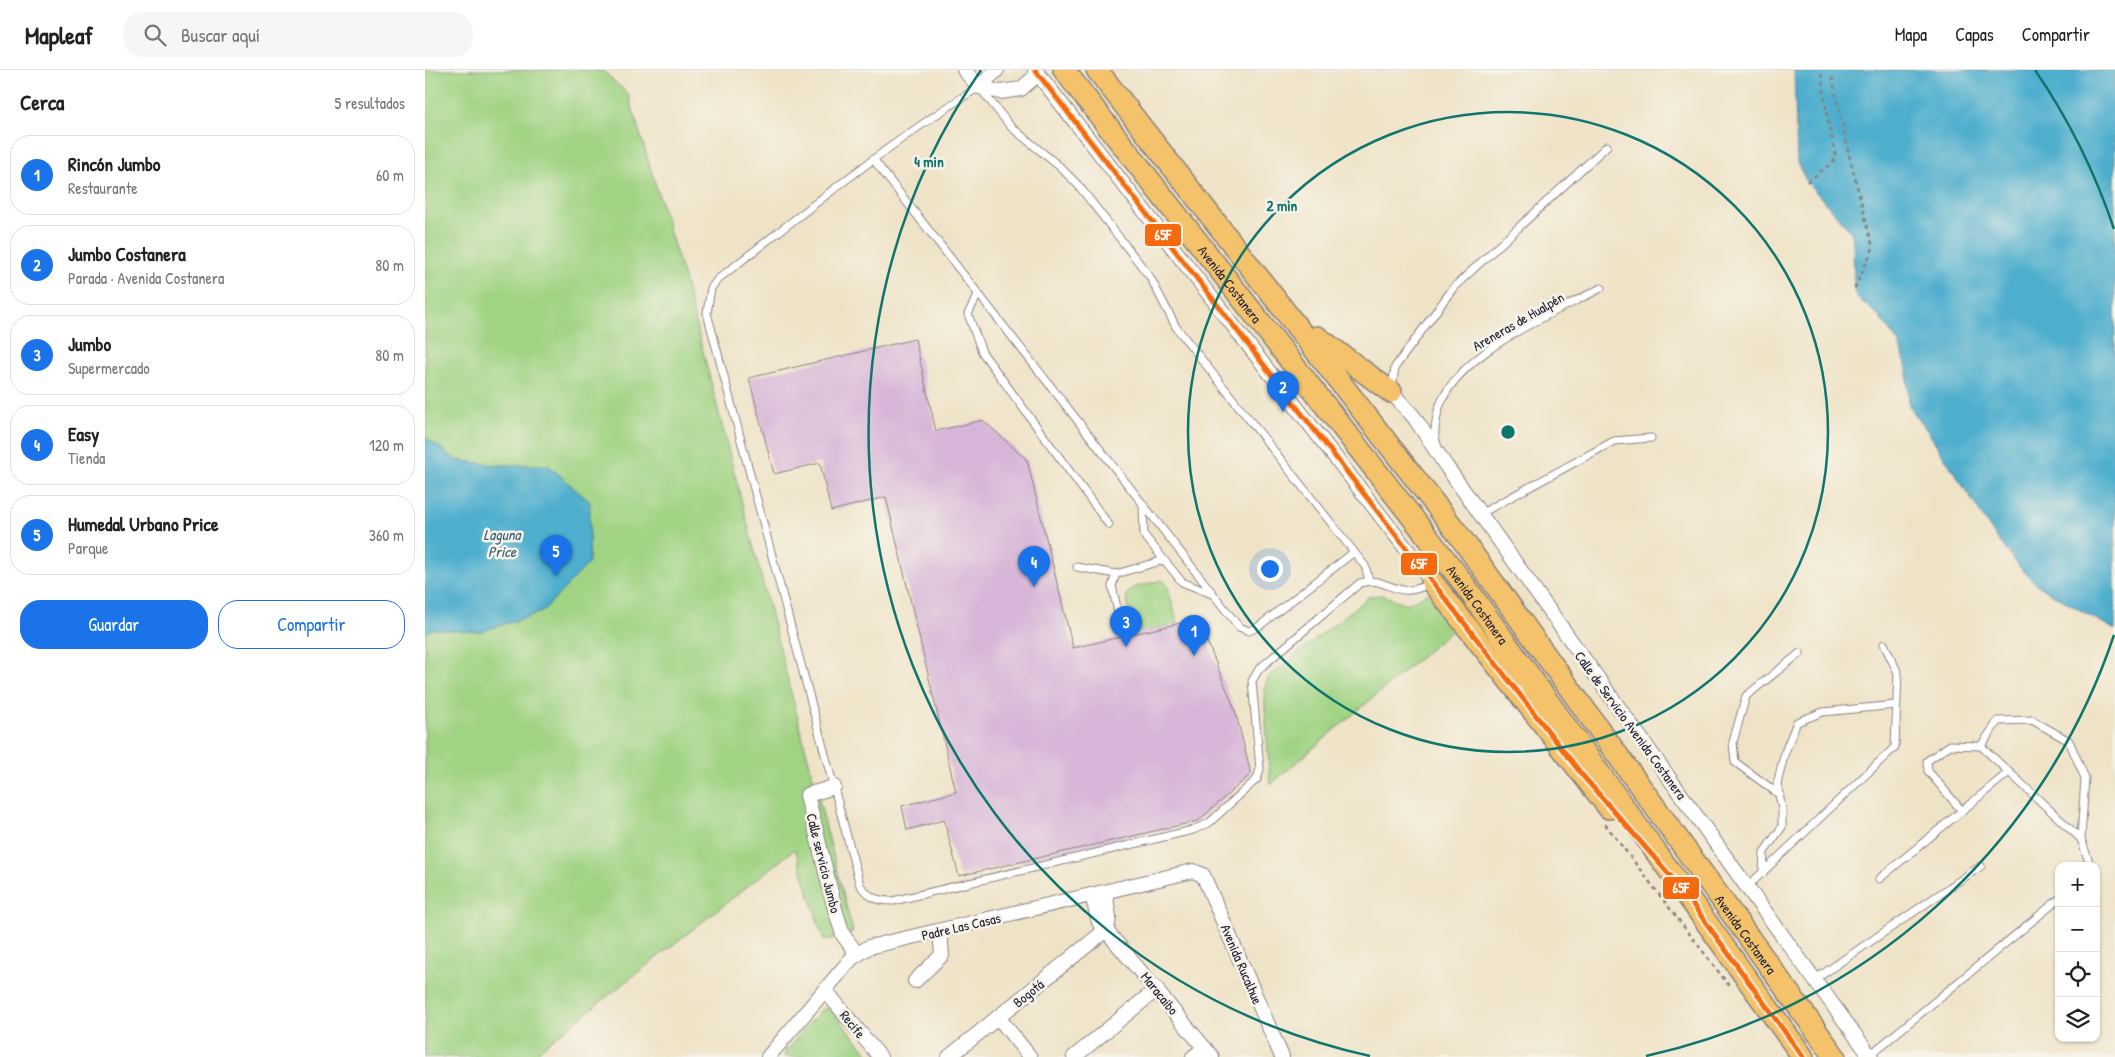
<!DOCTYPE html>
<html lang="es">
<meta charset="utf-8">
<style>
:root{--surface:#fff;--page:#f6f6f6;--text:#222;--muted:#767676;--line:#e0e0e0;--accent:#1a73e8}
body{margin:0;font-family:"Patrick Hand",sans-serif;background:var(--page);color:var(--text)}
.controls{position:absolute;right:15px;bottom:15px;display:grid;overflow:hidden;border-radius:10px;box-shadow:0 1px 4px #0004}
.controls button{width:45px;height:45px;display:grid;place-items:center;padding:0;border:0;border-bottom:1px solid var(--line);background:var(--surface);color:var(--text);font:25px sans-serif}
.you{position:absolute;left:844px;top:498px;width:18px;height:18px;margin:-12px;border:4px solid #fff;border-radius:50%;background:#1a73e8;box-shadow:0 0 0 8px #1a73e833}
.badge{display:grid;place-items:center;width:32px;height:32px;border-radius:50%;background:var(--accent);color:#fff;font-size:16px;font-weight:700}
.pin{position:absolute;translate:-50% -41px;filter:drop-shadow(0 1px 2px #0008)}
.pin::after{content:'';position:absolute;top:26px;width:18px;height:15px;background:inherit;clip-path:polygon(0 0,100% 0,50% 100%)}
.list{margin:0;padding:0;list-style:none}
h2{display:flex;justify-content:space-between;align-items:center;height:65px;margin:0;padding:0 20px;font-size:21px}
h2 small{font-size:16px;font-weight:400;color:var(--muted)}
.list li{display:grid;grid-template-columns:32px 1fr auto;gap:15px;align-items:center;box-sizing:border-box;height:80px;margin:0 10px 10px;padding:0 10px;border:1px solid var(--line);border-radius:20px}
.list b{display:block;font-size:19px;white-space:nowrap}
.list p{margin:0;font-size:16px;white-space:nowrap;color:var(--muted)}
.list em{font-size:16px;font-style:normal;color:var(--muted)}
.actions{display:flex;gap:10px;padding:15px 20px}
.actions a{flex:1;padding:11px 0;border:1px solid var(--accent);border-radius:20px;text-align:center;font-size:18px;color:var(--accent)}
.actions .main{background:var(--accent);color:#fff}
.icon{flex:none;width:28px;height:28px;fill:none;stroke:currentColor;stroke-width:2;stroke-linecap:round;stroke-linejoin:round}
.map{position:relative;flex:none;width:1690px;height:987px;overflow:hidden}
header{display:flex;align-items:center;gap:30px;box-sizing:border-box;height:70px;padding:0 25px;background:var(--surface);border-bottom:1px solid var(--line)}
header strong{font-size:24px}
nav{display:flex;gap:28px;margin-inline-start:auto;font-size:18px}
.search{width:350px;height:45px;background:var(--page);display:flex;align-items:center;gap:12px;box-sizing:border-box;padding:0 18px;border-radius:20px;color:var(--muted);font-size:19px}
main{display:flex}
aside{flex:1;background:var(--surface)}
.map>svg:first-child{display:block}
</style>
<header>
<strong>Mapleaf</strong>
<div class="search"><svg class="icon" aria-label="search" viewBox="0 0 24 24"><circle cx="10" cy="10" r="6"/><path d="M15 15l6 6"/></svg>Buscar aquí</div>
<nav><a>Mapa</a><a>Capas</a><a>Compartir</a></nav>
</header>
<main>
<aside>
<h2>Cerca<small>5 resultados</small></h2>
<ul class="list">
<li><span class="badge">1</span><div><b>Rincón Jumbo</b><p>Restaurante</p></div><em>60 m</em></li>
<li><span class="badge">2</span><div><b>Jumbo Costanera</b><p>Parada · Avenida Costanera</p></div><em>80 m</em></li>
<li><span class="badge">3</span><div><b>Jumbo</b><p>Supermercado</p></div><em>80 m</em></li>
<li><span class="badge">4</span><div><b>Easy</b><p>Tienda</p></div><em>120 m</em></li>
<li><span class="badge">5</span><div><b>Humedal Urbano Price</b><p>Parque</p></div><em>360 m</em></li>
</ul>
<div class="actions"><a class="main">Guardar</a><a>Compartir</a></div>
</aside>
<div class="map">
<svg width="1690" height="987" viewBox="0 0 1690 987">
<rect width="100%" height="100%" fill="#f7f3e8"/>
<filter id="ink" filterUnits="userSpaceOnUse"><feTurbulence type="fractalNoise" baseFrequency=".02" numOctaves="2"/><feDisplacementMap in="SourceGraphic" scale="10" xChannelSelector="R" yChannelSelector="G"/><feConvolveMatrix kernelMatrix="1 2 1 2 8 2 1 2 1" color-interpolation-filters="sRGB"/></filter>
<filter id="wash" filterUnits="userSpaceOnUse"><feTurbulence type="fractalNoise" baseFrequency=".0096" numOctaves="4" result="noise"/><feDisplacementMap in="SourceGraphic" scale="20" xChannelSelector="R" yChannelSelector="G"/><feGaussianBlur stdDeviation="1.12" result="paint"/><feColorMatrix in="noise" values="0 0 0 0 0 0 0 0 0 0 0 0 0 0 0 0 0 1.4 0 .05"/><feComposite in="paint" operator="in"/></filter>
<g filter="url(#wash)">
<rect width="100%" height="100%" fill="#efe3c7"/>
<g fill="#a0d383" stroke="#617a5f">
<path d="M0 0H177L203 24 260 212 428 862 399 871 370 779 114 980 113 987H0Z"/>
<path d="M737 510 742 514 753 554 710 564 701 526 707 518Z"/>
<path d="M1003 523 1030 558 845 715 839 620 843 607 945 526 958 525 982 534Z"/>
<path d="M404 938 446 987H359L361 980 397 939Z"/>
</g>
<g fill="#4eaecd" stroke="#386884">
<path d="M1369 0H1690V560L1615 517 1598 501 1571 467 1503 362 1484 336 1482 298 1474 273 1451 243 1431 227 1429 220 1428 170 1426 162 1382 112 1372 93Z"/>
<path d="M0 367 31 390 70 395H123L165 432 164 493 117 542 55 562 8 559 0 563Z"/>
</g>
<g id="blocks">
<path fill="#d7b5d8" d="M490 269 511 361 558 350 602 390 648 578 773 549 810 640 826 704 773 751 534 806 519 750 482 760 477 736 531 722 461 427 406 441 395 393 349 404 324 308Z"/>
</g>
</g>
<g filter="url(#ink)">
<use href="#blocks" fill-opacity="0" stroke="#888281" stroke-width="1"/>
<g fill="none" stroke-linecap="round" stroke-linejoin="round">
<defs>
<g id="lane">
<path d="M448 89 814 557 824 561 833 557 929 482"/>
<path d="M553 224 543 244 557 282 684 455"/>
<path d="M967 319 970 297 1029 217 1182 76"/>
<path d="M1012 374C1008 367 1010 360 1011 352 1016 288 1126 245 1176 218"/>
<path d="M718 434 719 465 757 512 787 524"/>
<path d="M1055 444 1189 371 1226 368"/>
<path d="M652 497 691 504 739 490"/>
<path d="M691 504 687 516 696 555"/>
<path d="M944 510 940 496 929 482 751 257 725 207 654 116 634 96 586 57 554 17C462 74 379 143 293 209L286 218 282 243 435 815C444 828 453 831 468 831L768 760 784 753 832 709 835 699 827 611 834 599 935 513C963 504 970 533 1005 513"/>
<path d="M1556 676 1573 651 1607 650 1644 671 1660 708 1656 769"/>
<path d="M1355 725 1310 692 1308 672 1321 626 1375 583"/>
<path d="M1537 741 1503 701 1502 691 1525 675 1556 676 1656 769 1664 792 1662 796"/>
<path d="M1338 803 1339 782 1357 757V739L1352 714 1360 682 1372 652 1398 642 1471 635"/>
<path d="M1454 809 1584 702"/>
<path d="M1322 817 1470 677 1473 603 1459 574"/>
<path d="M1389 910 1556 796"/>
<path d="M1445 985 1634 829"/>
</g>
<g id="street">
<path d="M539 0 554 17 575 22 596 19 613 4"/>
<path d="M610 0 1007 512"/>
<path d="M554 17 572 0"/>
<path d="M966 322 989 347 1021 396 1322 817 1446 987"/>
<path d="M409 717 382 725 410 839 418 865 432 884"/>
<path d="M680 822 684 847 682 859"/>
<path d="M667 825 674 852 787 987"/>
<path d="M490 911 517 885 515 861"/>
<path d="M400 920 455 987"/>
<path d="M573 947 605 987"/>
<path d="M343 987 427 888 444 877 768 801 778 805 857 987"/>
<path d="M524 987 682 859"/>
<path d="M649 987 732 919"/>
<path d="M768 987 780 978"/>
</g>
<g id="primary">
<path id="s1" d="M639 0 1033 506 1378 987"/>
<path id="s2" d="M672 0 1034 465 1410 987"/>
<path d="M892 267 966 322"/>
<path d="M1007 512 1184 738"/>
</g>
</defs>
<use href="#lane" stroke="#888281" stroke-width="9"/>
<use href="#street" stroke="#888281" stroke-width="16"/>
<use href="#primary" stroke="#888281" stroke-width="24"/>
<g stroke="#888281" stroke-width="2.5" stroke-dasharray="4 4" stroke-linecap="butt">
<path d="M1407 7 1424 85 1448 178 1429 220"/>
<path d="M1382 112 1408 92 1411 87 1402 46 1396 0"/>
<path d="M1180 754 1306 918"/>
</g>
<use href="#lane" stroke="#fff" stroke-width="7"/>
<use href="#street" stroke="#fff" stroke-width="14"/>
<use href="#primary" stroke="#f3c26a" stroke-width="21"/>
<defs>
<path id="bus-1" d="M610 0 1158 706 1256 818 1378 987"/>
</defs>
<use href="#bus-1" stroke="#f7f3e8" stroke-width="9"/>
<use href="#bus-1" stroke="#f56a0f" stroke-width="5"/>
</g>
</g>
<g fill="none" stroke="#0f766e" stroke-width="2.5">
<circle cx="1083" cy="362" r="320"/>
<path d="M1689 565A639 639 0 0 1 1221 986M945 986A639 639 0 0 1 556 0M1610 0A639 639 0 0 1 1689 159"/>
</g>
<g text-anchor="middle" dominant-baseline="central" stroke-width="5" stroke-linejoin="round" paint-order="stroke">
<g font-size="14" fill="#22223b" stroke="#f7f3e8">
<text stroke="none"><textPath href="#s1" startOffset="271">Avenida Costanera</textPath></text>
<text transform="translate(1093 251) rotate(-30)">Areneras de Hualpén</text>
<text stroke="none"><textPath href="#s1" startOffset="676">Avenida Costanera</textPath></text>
<text transform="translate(1206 655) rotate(54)">Calle de Servicio Avenida Costanera</text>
<text transform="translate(399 793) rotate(76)">Calle servicio Jumbo</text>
<text transform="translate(536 856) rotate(-13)">Padre Las Casas</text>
<text stroke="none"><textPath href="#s2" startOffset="1081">Avenida Costanera</textPath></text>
<text transform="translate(817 894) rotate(67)">Avenida Rucalhue</text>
<text transform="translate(603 923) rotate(-39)">Bogotá</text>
<text transform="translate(735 923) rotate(51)">Maracaibo</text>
<text transform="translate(428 954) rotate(51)">Recife</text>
</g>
<g font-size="15" font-style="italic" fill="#345a75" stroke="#f7f3e8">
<text x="77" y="464">Laguna<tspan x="77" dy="17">Price</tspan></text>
</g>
</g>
<circle cx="1083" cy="362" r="8" fill="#0f766e" stroke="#f7f3e8" stroke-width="2.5"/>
<g font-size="15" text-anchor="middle" font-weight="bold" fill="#0f766e" stroke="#f7f3e8" stroke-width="5" stroke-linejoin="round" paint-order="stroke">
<text x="504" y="97">4 min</text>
<text x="857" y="141">2 min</text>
</g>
<g stroke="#f7f3e8" stroke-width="2">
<rect x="719" y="153" width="38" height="24" rx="5" fill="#f56a0f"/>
<rect x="975" y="482" width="38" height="24" rx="5" fill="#f56a0f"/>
<rect x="1237" y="806" width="38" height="24" rx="5" fill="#f56a0f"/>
</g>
<g font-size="14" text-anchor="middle" font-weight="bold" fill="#fff">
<text x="738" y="170">65F</text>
<text x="994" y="499">65F</text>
<text x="1256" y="823">65F</text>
</g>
</svg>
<div class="controls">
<button>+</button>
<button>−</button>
<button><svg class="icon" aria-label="locate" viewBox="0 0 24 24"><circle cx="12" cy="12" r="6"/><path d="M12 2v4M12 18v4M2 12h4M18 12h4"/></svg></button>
<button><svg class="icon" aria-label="layers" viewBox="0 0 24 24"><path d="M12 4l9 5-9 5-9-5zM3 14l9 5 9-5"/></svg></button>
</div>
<div class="you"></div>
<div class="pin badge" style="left:769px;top:586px">1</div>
<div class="pin badge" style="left:858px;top:342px">2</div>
<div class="pin badge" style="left:701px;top:577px">3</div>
<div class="pin badge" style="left:609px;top:517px">4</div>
<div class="pin badge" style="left:131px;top:506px">5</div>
</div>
</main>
